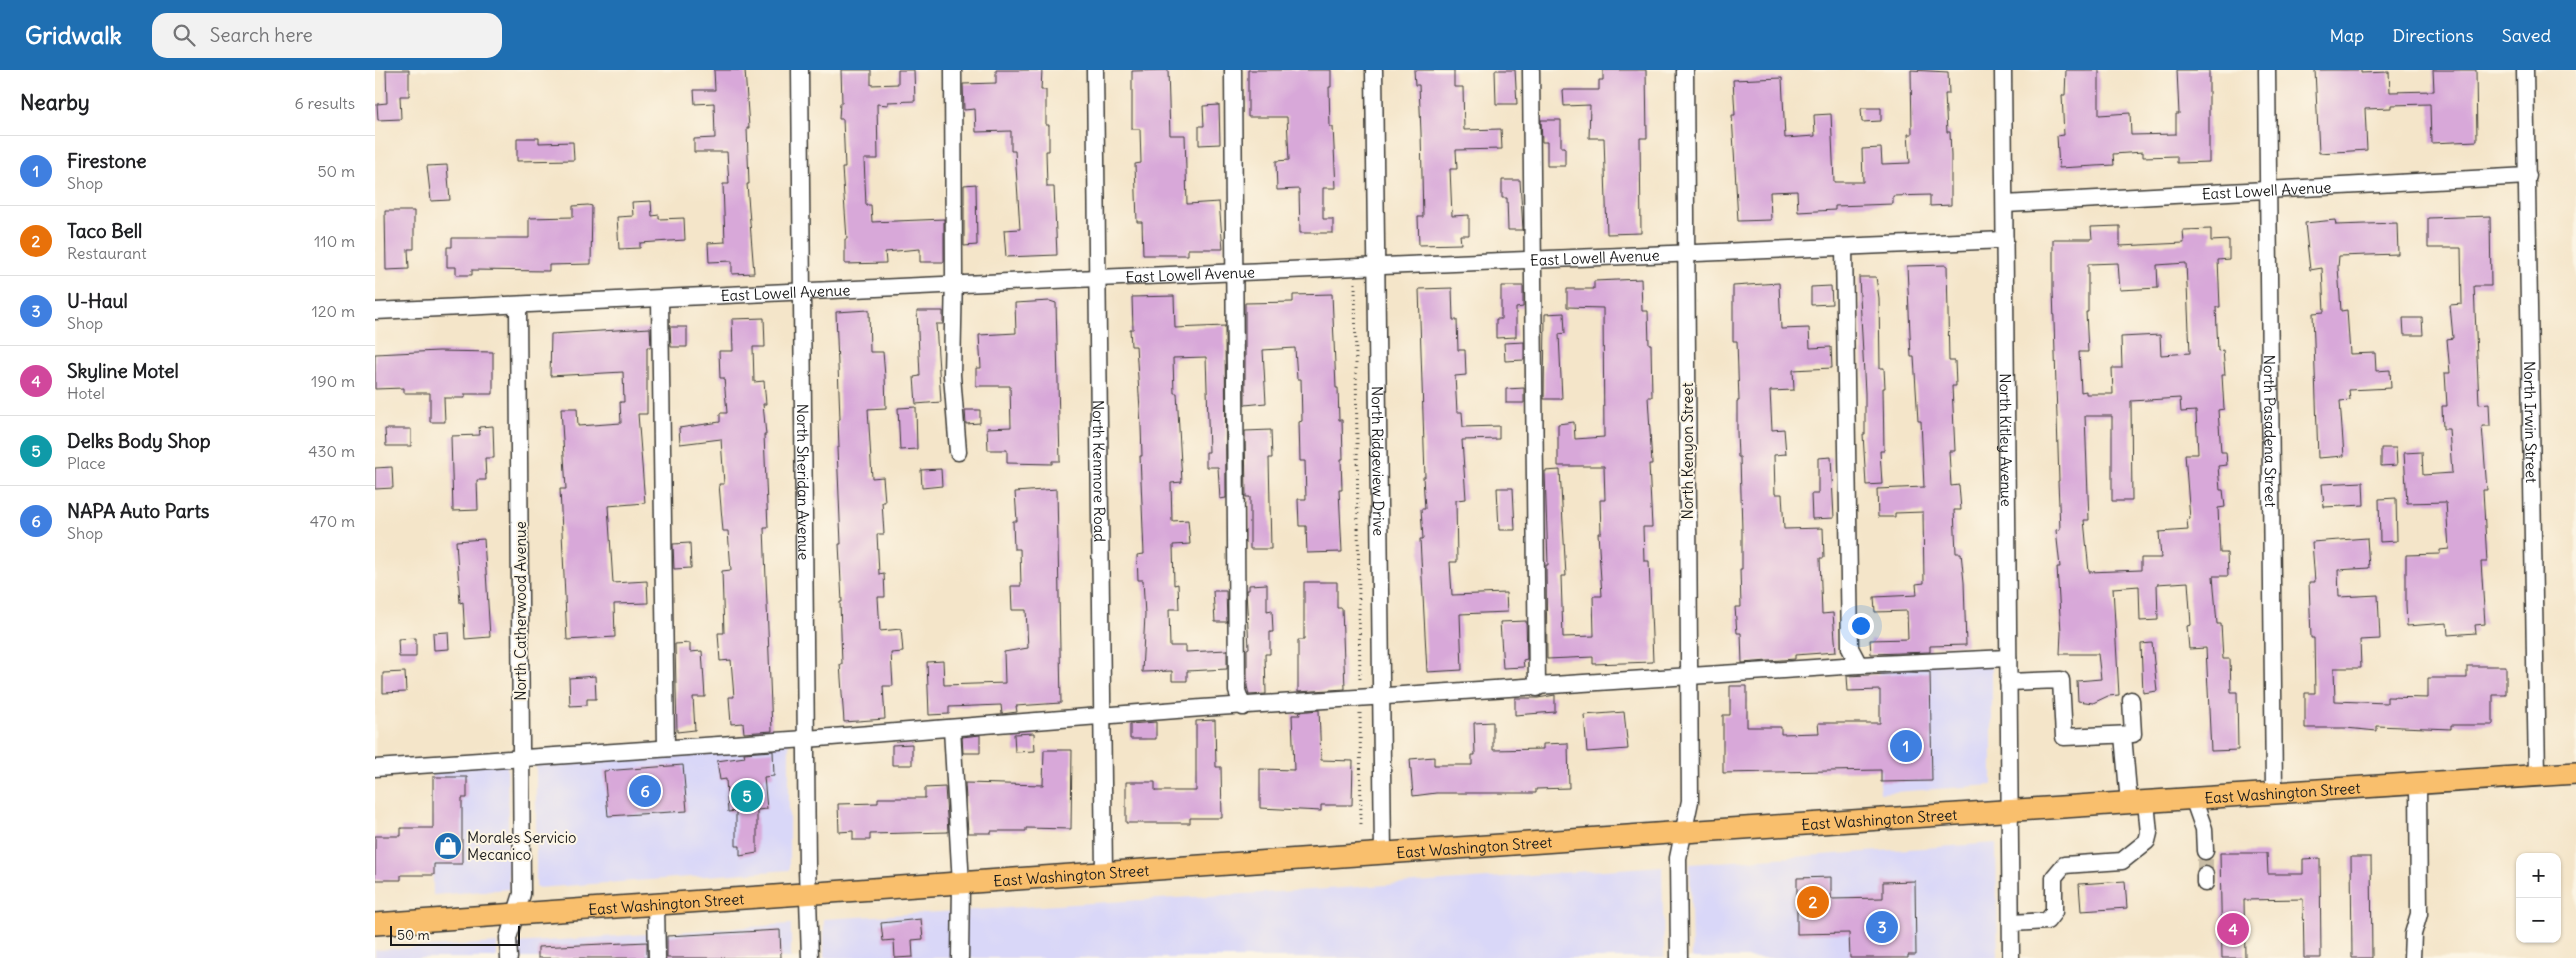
<!DOCTYPE html>
<meta charset="utf-8">
<style>
:root{--surface:#fff;--page:#f2f2f2;--text:#202124;--muted:#757577;--line:#e0e0e0;--accent:#1f6fb2}
body{margin:0;font-family:Delius,sans-serif;background:var(--page);color:var(--text)}
.controls{position:absolute;right:15px;bottom:15px;display:grid;overflow:hidden;border-radius:10px;box-shadow:0 1px 4px #0004}
.controls button{width:45px;height:45px;display:grid;place-items:center;padding:0;border:0;border-bottom:1px solid var(--line);background:var(--surface);color:var(--text);font:25px sans-serif}
.scale{position:absolute;left:15px;bottom:12px;width:130px;box-sizing:border-box;padding-left:5px;border:2px solid #1c1c1c;border-top:0;font-size:14px;line-height:18px;white-space:nowrap;color:#1c1c1c;-webkit-text-stroke:4px #fcf5e5;paint-order:stroke}
.you{position:absolute;left:1485px;top:555px;width:18px;height:18px;margin:-12px;border:4px solid #fff;border-radius:50%;background:#1a73e8;box-shadow:0 0 0 8px #1a73e833}
.badge{display:grid;place-items:center;width:32px;height:32px;border-radius:50%;background:var(--accent);color:#fff;font-size:16px;font-weight:700}
.pin{position:absolute;translate:-50% -50%;border:2px solid #fff;box-shadow:0 1px 5px #0006}
.list{margin:0;padding:0;list-style:none}
h2{display:flex;justify-content:space-between;align-items:center;height:65px;margin:0;padding:0 20px;font-size:21px}
h2 small{font-size:16px;font-weight:400;color:var(--muted)}
.list li{display:grid;grid-template-columns:32px 1fr auto;gap:15px;align-items:center;box-sizing:border-box;height:70px;padding:0 20px;border-top:1px solid var(--line)}
.list b{display:block;font-size:19px;white-space:nowrap}
.list p{margin:0;font-size:16px;white-space:nowrap;color:var(--muted)}
.list em{font-size:16px;font-style:normal;color:var(--muted)}
.icon{flex:none;width:28px;height:28px;fill:none;stroke:currentColor;stroke-width:2;stroke-linecap:round;stroke-linejoin:round}
.map{position:relative;flex:none;width:2201px;height:888px;overflow:hidden}
header{display:flex;align-items:center;gap:30px;box-sizing:border-box;height:70px;padding:0 25px;background:var(--accent);color:#fff}
header strong{font-size:24px}
nav{display:flex;gap:28px;margin-inline-start:auto;font-size:18px}
.search{width:350px;height:45px;background:var(--page);display:flex;align-items:center;gap:12px;box-sizing:border-box;padding:0 18px;border-radius:15px;color:var(--muted);font-size:19px}
main{display:flex}
aside{flex:1;background:var(--surface)}
.map>svg:first-child{display:block}
</style>
<header>
<strong>Gridwalk</strong>
<div class="search"><svg class="icon" aria-label="search" viewBox="0 0 24 24"><circle cx="10" cy="10" r="6"/><path d="M15 15l6 6"/></svg>Search here</div>
<nav><a>Map</a><a>Directions</a><a>Saved</a></nav>
</header>
<main>
<aside>
<h2>Nearby<small>6 results</small></h2>
<ul class="list">
<li><span class="badge" style="background:#3f7fe0">1</span><div><b>Firestone</b><p>Shop</p></div><em>50 m</em></li>
<li><span class="badge" style="background:#e8710a">2</span><div><b>Taco Bell</b><p>Restaurant</p></div><em>110 m</em></li>
<li><span class="badge" style="background:#3f7fe0">3</span><div><b>U-Haul</b><p>Shop</p></div><em>120 m</em></li>
<li><span class="badge" style="background:#d1479c">4</span><div><b>Skyline Motel</b><p>Hotel</p></div><em>190 m</em></li>
<li><span class="badge" style="background:#0f9aa8">5</span><div><b>Delks Body Shop</b><p>Place</p></div><em>430 m</em></li>
<li><span class="badge" style="background:#3f7fe0">6</span><div><b>NAPA Auto Parts</b><p>Shop</p></div><em>470 m</em></li>
</ul>
</aside>
<div class="map">
<svg width="2201" height="888" viewBox="0 0 2201 888">
<rect width="100%" height="100%" fill="#fcf5e5"/>
<filter id="ink" filterUnits="userSpaceOnUse"><feTurbulence type="fractalNoise" baseFrequency=".02" numOctaves="2"/><feDisplacementMap in="SourceGraphic" scale="10" xChannelSelector="R" yChannelSelector="G"/><feConvolveMatrix kernelMatrix="1 2 1 2 8 2 1 2 1" color-interpolation-filters="sRGB"/></filter>
<filter id="wash" filterUnits="userSpaceOnUse"><feTurbulence type="fractalNoise" baseFrequency=".0096" numOctaves="4" result="noise"/><feDisplacementMap in="SourceGraphic" scale="20" xChannelSelector="R" yChannelSelector="G"/><feGaussianBlur stdDeviation="1.12" result="paint"/><feColorMatrix in="noise" values="0 0 0 0 0 0 0 0 0 0 0 0 0 0 0 0 0 1.4 0 .05"/><feComposite in="paint" operator="in"/></filter>
<g filter="url(#wash)">
<rect width="100%" height="100%" fill="#f4e5c9"/>
<g fill="#d9d7f8">
<path d="M1613 589 1617 599V715L1505 723 1503 595Z"/>
<path d="M414 670V800L161 818V687Z"/>
<path d="M132 689 134 819 58 825 57 694Z"/>
<path d="M1621 773 1623 888H1317L1315 794Z"/>
<path d="M1287 796 1289 888H449V849L968 818Z"/>
<path d="M416 854V888H141V873Z"/>
<path d="M122 873V888H0V880Z"/>
</g>
<g id="blocks">
<g fill="#d8a8d9" fill-rule="evenodd">
<path d="M11 0H34V26H25L26 49 3 50 2 34 12 33Z"/>
<path d="M339 0H370L374 58H372L374 114H372L379 203 357 204V191L334 192 333 173 350 172 348 114H354L352 82H319V69L340 68 339 33 320 34 319 20H340Z"/>
<path d="M466 0H496V15L523 14V0H539L540 31 513 32V35L502 34 503 89H489L491 135H496L497 152 569 149V192H545V179L510 182 511 193 470 194V169H472L467 98H470L468 49H464L465 33H467Z"/>
<path d="M621 0H667L666 20H671V55H674V81H671L672 117H679L682 185 631 187 629 160 645 159 640 81H636V61L601 62 600 39 589 40 588 14 621 13Z"/>
<path d="M793 0 795 65H810L812 134 844 132 848 179H813V185H768L767 152H762L760 94 766 93 765 59H757V1Z"/>
<path d="M873 0H956V17H954L955 57H958L961 118H948V149H958V163H925L924 119 902 120 901 91 914 90 912 47H873Z"/>
<path d="M1039 0H1079V17H1088L1089 60 1126 59 1127 79 1081 80 1082 99H1075L1077 146 1094 145V165H1085L1086 174 1044 175 1043 147H1048L1046 63 1044 15H1040Z"/>
<path d="M1120 0H1140L1142 34H1121Z"/>
<path d="M1228 0H1271L1272 68H1265L1266 163 1232 164 1229 68H1214L1215 35 1189 36 1188 20H1224V10H1228Z"/>
<path d="M1536 0 1573 2 1574 24H1570L1572 62H1575L1576 86V135L1555 136V125L1518 126V134L1460 136V140L1423 142 1422 121 1395 122 1396 150 1363 151 1357 45H1360L1358 10 1407 8 1410 68 1440 66 1439 45 1456 44 1459 112H1488L1487 79 1506 78 1507 94 1535 93 1533 64H1537Z"/>
<path d="M1691 0H1724V45L1755 43 1756 65 1801 64V44H1804L1802 0H1834V92L1802 93V86L1768 87V82L1738 84 1739 95 1684 98 1682 66 1689 65 1687 25H1690Z"/>
<path d="M1940 0H1986V3L2014 2 2015 22 2059 21 2058 0H2101L2102 71 2056 73 2055 34 2016 35V38L1990 39 1992 80 1944 83Z"/>
<path d="M844 35 845 74 824 75V56H829L828 36Z"/>
<path d="M1486 38H1506V51L1487 52Z"/>
<path d="M1166 50H1186V77H1190V96H1172V72H1167Z"/>
<path d="M142 68H164V73L198 72 199 90 142 91Z"/>
<path d="M72 95 75 130 56 131 52 96Z"/>
<path d="M1127 110H1145L1148 160H1133L1132 128H1127Z"/>
<path d="M601 114 602 175 589 176V115Z"/>
<path d="M276 131 277 146 284 145V149L309 148 310 170 265 173V178L244 179 242 147 258 146 257 132Z"/>
<path d="M213 135 217 136 216 194 174 195V201L97 200V205H81V197H72V177H77V168H154V148L198 147V136Z"/>
<path d="M10 141H39V179H33L34 199 11 200Z"/>
<path d="M2115 146 2116 216H2099L2104 334 2114 333 2115 356H2107L2112 420H2108L2112 492H2106L2110 554 2100 555 2101 563 2073 565 2072 553 2032 556 2031 535V485L2065 484V480L2074 479 2071 432 2032 433 2030 400 2029 383 2047 382 2048 405 2077 403 2074 359H2068L2067 336H2072L2070 303H2075L2072 269 2078 268 2075 235 2087 234 2086 178H2053V148Z"/>
<path d="M1960 150 1961 155 2022 153 2023 184 1964 186 1963 197 1966 241 1972 240 1975 284 2000 283 2001 301 2015 300 2016 318 1974 320 1975 330 1965 331 1969 386 1943 388 1938 243 1949 242 1947 198 1935 200 1930 153Z"/>
<path d="M1745 156V176L1809 173 1808 160 1836 159V171L1854 170V189L1843 190 1845 237H1841L1843 281 1848 280 1850 305H1847L1849 339 1843 340 1846 382H1851L1852 395 1843 396 1845 420H1848L1850 437 1843 438 1845 483H1852L1853 506H1838L1842 554H1846L1848 589H1855L1856 622H1862L1863 680 1836 681 1831 578 1814 579 1812 556 1816 555 1813 512 1782 514 1783 550 1765 551 1764 516 1738 518 1744 625 1733 626 1718 633 1703 631 1702 611 1726 609 1723 584H1685L1686 562 1682 497H1685L1681 460 1685 459 1683 411H1684L1678 220V169H1717L1716 157ZM1743 193 1745 220 1783 218 1782 195 1811 193 1815 283 1786 285 1785 265 1746 267 1747 298H1737L1738 324H1711V321L1706 322 1704 282H1713L1711 242H1713V194ZM1805 328 1806 342 1821 341 1823 384H1810L1815 449 1812 450 1813 460 1784 462 1786 488H1766V500L1714 502 1709 450H1714L1710 346H1737V431H1757L1756 331Z"/>
<path d="M1572 195 1574 291H1580L1581 316H1577L1580 381H1574L1576 416 1584 415 1586 440H1579L1581 483H1586L1589 512 1591 575 1555 576V582L1496 584 1495 570 1533 569 1532 541 1500 542 1499 527 1542 525 1541 514 1549 513 1548 442 1520 443V447H1503L1502 419 1549 417 1546 351H1543L1539 287H1536L1532 196Z"/>
<path d="M1484 207H1501L1504 228 1505 298H1509L1510 318H1508L1509 381H1505L1507 414 1491 415 1488 364H1490V323Z"/>
<path d="M1266 209 1267 241H1273L1274 274H1276L1277 327H1273L1277 394H1274L1277 457H1268L1269 491H1274L1278 592 1218 594V587L1172 589 1171 495H1173L1170 401 1185 400 1191 506H1186L1188 567 1219 566 1218 526H1227L1223 463H1226L1225 430H1230L1229 396H1183V354L1199 352 1200 369 1229 367 1228 238 1192 237V219H1219V211Z"/>
<path d="M1404 213 1406 259 1434 258 1435 278 1456 277 1457 298 1418 300 1419 320 1395 321 1397 360 1409 359 1411 384 1399 385 1400 424H1407L1409 459 1448 458 1449 488H1445L1447 544 1458 543 1461 582 1420 585V589L1367 593 1366 563H1362L1360 537H1366L1365 499H1367V461L1365 387H1363L1362 362V331H1364L1362 271H1358V216Z"/>
<path d="M1126 216H1148V237L1141 238V267L1121 268V249H1126Z"/>
<path d="M1456 216 1457 234 1436 235V217Z"/>
<path d="M1077 218 1078 250H1082L1083 280H1090L1091 305 1080 306 1082 342H1087L1088 357 1124 356V369L1087 370 1091 429 1081 430 1082 492H1075L1077 525 1131 523 1132 542 1085 544 1087 600 1052 602 1045 469H1048L1046 439H1050L1048 407H1050L1044 219Z"/>
<path d="M957 224 961 318H963L964 350H967L968 389H966L967 420H964L967 482 932 483 931 456H924L923 429H931L930 391H925L924 352 927 351 926 309H922L920 278 888 280 891 333 870 335V233L918 232V225Z"/>
<path d="M799 226 800 258 850 256 851 428 845 429 843 397H831V382H834L831 287 798 288 799 323H802L807 412 796 413 797 451 813 450 815 474 798 475 799 515 803 514 804 539H794L795 576H811V582L852 580V599L812 601V611H797V601L767 602 770 545 768 510H763L762 485 769 484 765 386H767L766 356 761 276H756L755 259H758L757 227Z"/>
<path d="M675 231 681 233 685 391H677V394L632 393V380H613L612 358 636 357 635 316H601V298H606L604 265 641 263 640 233Z"/>
<path d="M494 240 495 282H508L510 306 511 338 493 339 497 408 508 407 510 432H507L509 464H502L504 504 509 503 510 527H503L505 561 526 559 528 582 516 583 518 616H508L510 649 469 652 465 594H467L465 532H467L464 474H466L462 378H464L463 350 465 349 461 242Z"/>
<path d="M542 241H568V254H561L566 332 541 334 539 307 545 306Z"/>
<path d="M1189 243 1190 263 1184 264 1187 329H1169L1170 244Z"/>
<path d="M389 248 390 277H378L379 312 389 311 391 334H388L391 365H389L393 458H389L397 661 369 663 368 653 356 654 354 627H359L356 590 345 591 343 563H349L347 501 356 500 353 461H348L344 414H349L346 369 305 374 304 358 345 352V343H352L349 308H345L344 281H358L357 249Z"/>
<path d="M2028 248H2047L2048 265H2029Z"/>
<path d="M295 257H312V277H296Z"/>
<path d="M275 258 276 277H272V344H263L270 433 233 436 238 513 272 511 273 533 239 534 240 567 192 570 185 419H191L186 338H202L203 356 246 353 245 332H249L248 302 175 306 176 264Z"/>
<path d="M1149 272V290L1130 291 1129 273Z"/>
<path d="M64 281 118 282V324H90V328H69L70 352H55V323H29V318L0 319V284Z"/>
<path d="M1149 318V333H1131V319Z"/>
<path d="M541 337 542 379 525 380 523 338Z"/>
<path d="M590 340H605V353L591 354Z"/>
<path d="M118 356 119 388H110L111 410H102L103 440 78 441 76 366 105 365 104 357Z"/>
<path d="M10 359H36V376H11Z"/>
<path d="M896 360 897 388H894L896 479H875V427H871L870 361Z"/>
<path d="M2006 378H2021L2022 395 2006 396Z"/>
<path d="M1456 387 1459 448 1437 449 1436 424H1443V388Z"/>
<path d="M17 397 18 418 0 419V398Z"/>
<path d="M566 399 567 416 547 418 546 400Z"/>
<path d="M1988 412 1989 435 1949 437 1947 414Z"/>
<path d="M1122 418H1138L1140 460H1124Z"/>
<path d="M682 419 686 633 641 636 642 642 627 644 626 635 574 637V644L554 645 552 592 568 591 569 615 630 613 629 582 653 578 651 540H637L636 516H646L645 479H639L638 451H642L640 422Z"/>
<path d="M2021 428 2022 471 2005 472 2004 429Z"/>
<path d="M1992 468 1994 498 1963 500 1964 527 2003 525 2005 569 1985 570 1986 598H1959L1960 631 2012 633V627L2053 628V608H2092V596H2131V625H2118V655H2076V659L2002 656V661L1971 658H1930V623H1940L1939 568H1936L1934 512H1940L1937 472Z"/>
<path d="M109 469 115 567 90 569 88 532 85 533 81 471Z"/>
<path d="M315 473 316 498 299 499 298 474Z"/>
<path d="M929 512H962V538H967L970 619 923 622V570H929Z"/>
<path d="M892 514V541L897 540 898 562H895V584H890L891 624 874 625 872 616V579L874 578 871 520H874V515Z"/>
<path d="M838 521H851L852 552H840Z"/>
<path d="M1151 551 1152 589 1148 590 1149 597 1128 598 1125 552Z"/>
<path d="M73 562 74 579 59 580 58 563Z"/>
<path d="M41 568V587H24L23 569Z"/>
<path d="M315 573V582L327 581 330 627H318L320 660 302 662 300 574Z"/>
<path d="M1777 573 1782 621 1768 623 1766 574Z"/>
<path d="M30 602 31 622 8 623V603Z"/>
<path d="M1555 602 1557 711 1506 712V700L1348 703V645H1355V616H1372V657H1406V664L1444 663 1443 653H1505V620L1473 621 1472 606Z"/>
<path d="M220 606 221 629H212V635L195 636 194 608Z"/>
<path d="M1180 625V642L1140 645V628H1163Z"/>
<path d="M944 640 946 690 978 691 977 735H946V741L885 738V699L919 700 917 645H925L924 642Z"/>
<path d="M1249 642 1253 679 1212 682 1209 645Z"/>
<path d="M840 650 841 697H846L847 748H815V753H751V712H780V721H821V651Z"/>
<path d="M781 652V669H755V654Z"/>
<path d="M1118 652V680L1168 679V674L1193 673 1194 718 1161 719V723H1061L1038 726 1035 689 1059 687V695H1097V685H1100L1099 653Z"/>
<path d="M659 663 660 681 640 682 639 664Z"/>
<path d="M605 665V683H588L587 667Z"/>
<path d="M537 674V695H517V675Z"/>
<path d="M669 680H697L696 759 651 758V761H616V763H593L590 713 668 715Z"/>
<path d="M398 681 399 706 389 707 392 739 382 740V783L365 786V776H361V741L353 742 351 709 345 710 342 691 370 687 369 683Z"/>
<path d="M308 695 312 741 233 746 229 701Z"/>
<path d="M58 707H92V728H87V794H59V805H26V810H0V766H26V758H58Z"/>
<path d="M570 717 573 762 495 764V770H478V761L464 762 463 734 503 733V728H550V718Z"/>
<path d="M1845 783H1892L1893 804H1928V789L1945 788 1946 888H1929L1928 829 1869 830 1870 888H1847Z"/>
<path d="M1976 787H1996L1997 888H1977Z"/>
<path d="M1456 807V829L1508 828V812L1540 811 1541 885H1533V888H1475L1474 863 1422 864V808Z"/>
<path d="M1750 811 1752 838 1706 841 1704 814Z"/>
<path d="M546 849 548 869 537 870 538 887 520 888 519 870 508 871 506 853Z"/>
<path d="M405 860 406 888H292V866Z"/>
<path d="M272 872V888H163V877Z"/>
</g>
</g>
</g>
<g filter="url(#ink)">
<use href="#blocks" fill-opacity="0" stroke="#3c3a36" stroke-width="1"/>
<g fill="none" stroke-linecap="round" stroke-linejoin="round">
<path stroke="#c9bda6" stroke-width="16" stroke-dasharray="16 8" stroke-linecap="butt" d="M1830 805V781"/>
<defs>
<g id="minor">
<path id="s1" d="M425 0 432 799 435 888"/>
<path d="M578 0 579 204 577 305 583 382"/>
<path id="s2" d="M720 0 729 803"/>
<path d="M858 0 862 621 868 637"/>
<path id="s3" d="M999 0 1008 784"/>
<path d="M1156 0 1162 618"/>
<path id="s4" d="M1628 0 1636 888"/>
<path id="s5" d="M1892 0 1899 723"/>
<path id="s6" d="M2150 0 2162 705"/>
<path id="s7" d="M1630 134 2153 106"/>
<path d="M1469 177 1475 578 1484 595"/>
<path d="M285 229 291 678"/>
<path id="s8" d="M0 241 722 208 1630 170"/>
<path d="M1633 612 1686 610 1689 667 1758 664 1756 630"/>
<path d="M577 659 586 814 585 888"/>
<path d="M1748 665 1754 733"/>
<path d="M0 698 431 669 827 638 1484 595 1633 588"/>
<path d="M1818 728 1829 759 1830 781"/>
<path d="M1830 813V805"/>
<path d="M281 836 282 888"/>
<path d="M1636 853 1672 851 1679 842V807L1689 795 1747 791 1772 771 1774 763 1771 732"/>
<path d="M134 888 133 868 147 824 143 236"/>
<path d="M1304 888 1303 788 1315 731 1310 0"/>
<path d="M2037 888 2038 864 2044 844 2043 713"/>
</g>
<g id="major">
<path id="s9" d="M0 854 1309 762 2201 703"/>
</g>
</defs>
<use href="#minor" stroke="#3c3a36" stroke-width="19"/>
<use href="#major" stroke="#3c3a36" stroke-width="24"/>
<g stroke="#3c3a36" stroke-width="3" stroke-dasharray="1 4" stroke-linecap="butt">
<path d="M980 213 985 612"/>
<path d="M985 643 986 758"/>
</g>
<use href="#minor" stroke="#fff" stroke-width="16"/>
<use href="#major" stroke="#f9bf6d" stroke-width="21"/>
</g>
</g>
<defs>
<symbol id="shop-disc" viewBox="-11 -11 22 22"><circle r="9.5" fill="#1f6fb2" stroke="#fcf5e5"/><path d="M-5-2.5h2.3a2.7 3.5 0 0 1 5.4 0H5L5.5 6h-11ZM-1.5-2.5h3a1.5 2.3 0 0 0-3 0Z" fill="#fff"/></symbol>
</defs>
<g fill-rule="evenodd">
<use href="#shop-disc" x="57" y="760" width="32" height="32"/>
</g>
<g text-anchor="middle" dominant-baseline="central" stroke-width="4" stroke-linejoin="round" paint-order="stroke">
<g font-size="15" fill="#1c1c1c" stroke="#fcf5e5">
<text stroke="none"><textPath href="#s7" startOffset="262">East Lowell Avenue</textPath></text>
<text stroke="none"><textPath href="#s8" startOffset="1221">East Lowell Avenue</textPath></text>
<text stroke="none"><textPath href="#s8" startOffset="816">East Lowell Avenue</textPath></text>
<text stroke="none"><textPath href="#s8" startOffset="411">East Lowell Avenue</textPath></text>
<text stroke="none"><textPath href="#s6" startOffset="352">North Irwin Street</textPath></text>
<text stroke="none"><textPath href="#s5" startOffset="361">North Pasadena Street</textPath></text>
<text stroke="none"><textPath href="#s4" startOffset="370">North Kitley Avenue</textPath></text>
<text transform="translate(1312 381) rotate(-90)">North Kenyon Street</text>
<text stroke="none"><textPath href="#s3" startOffset="391">North Ridgeview Drive</textPath></text>
<text stroke="none"><textPath href="#s2" startOffset="401">North Kenmore Road</textPath></text>
<text stroke="none"><textPath href="#s1" startOffset="412">North Sheridan Avenue</textPath></text>
<text transform="translate(145 541) rotate(-90)">North Catherwood Avenue</text>
<text stroke="none"><textPath href="#s9" startOffset="1912">East Washington Street</textPath></text>
<text stroke="none"><textPath href="#s9" startOffset="1508">East Washington Street</textPath></text>
<text stroke="none"><textPath href="#s9" startOffset="1102">East Washington Street</textPath></text>
<text stroke="none"><textPath href="#s9" startOffset="698">East Washington Street</textPath></text>
<text stroke="none"><textPath href="#s9" startOffset="292">East Washington Street</textPath></text>
</g>
<g font-size="15" fill="#1c1c1c" stroke="#fcf5e5" text-anchor="start">
<text x="92" y="767">Morales Servicio<tspan x="92" dy="17">Mecanico</tspan></text>
</g>
</g>
</svg>
<div class="controls">
<button>+</button>
<button>−</button>
</div>
<div class="scale">50 m</div>
<div class="you"></div>
<div class="pin badge" style="left:1531px;top:676px;background:#3f7fe0">1</div>
<div class="pin badge" style="left:1438px;top:832px;background:#e8710a">2</div>
<div class="pin badge" style="left:1507px;top:857px;background:#3f7fe0">3</div>
<div class="pin badge" style="left:1858px;top:859px;background:#d1479c">4</div>
<div class="pin badge" style="left:372px;top:726px;background:#0f9aa8">5</div>
<div class="pin badge" style="left:270px;top:721px;background:#3f7fe0">6</div>
</div>
</main>
